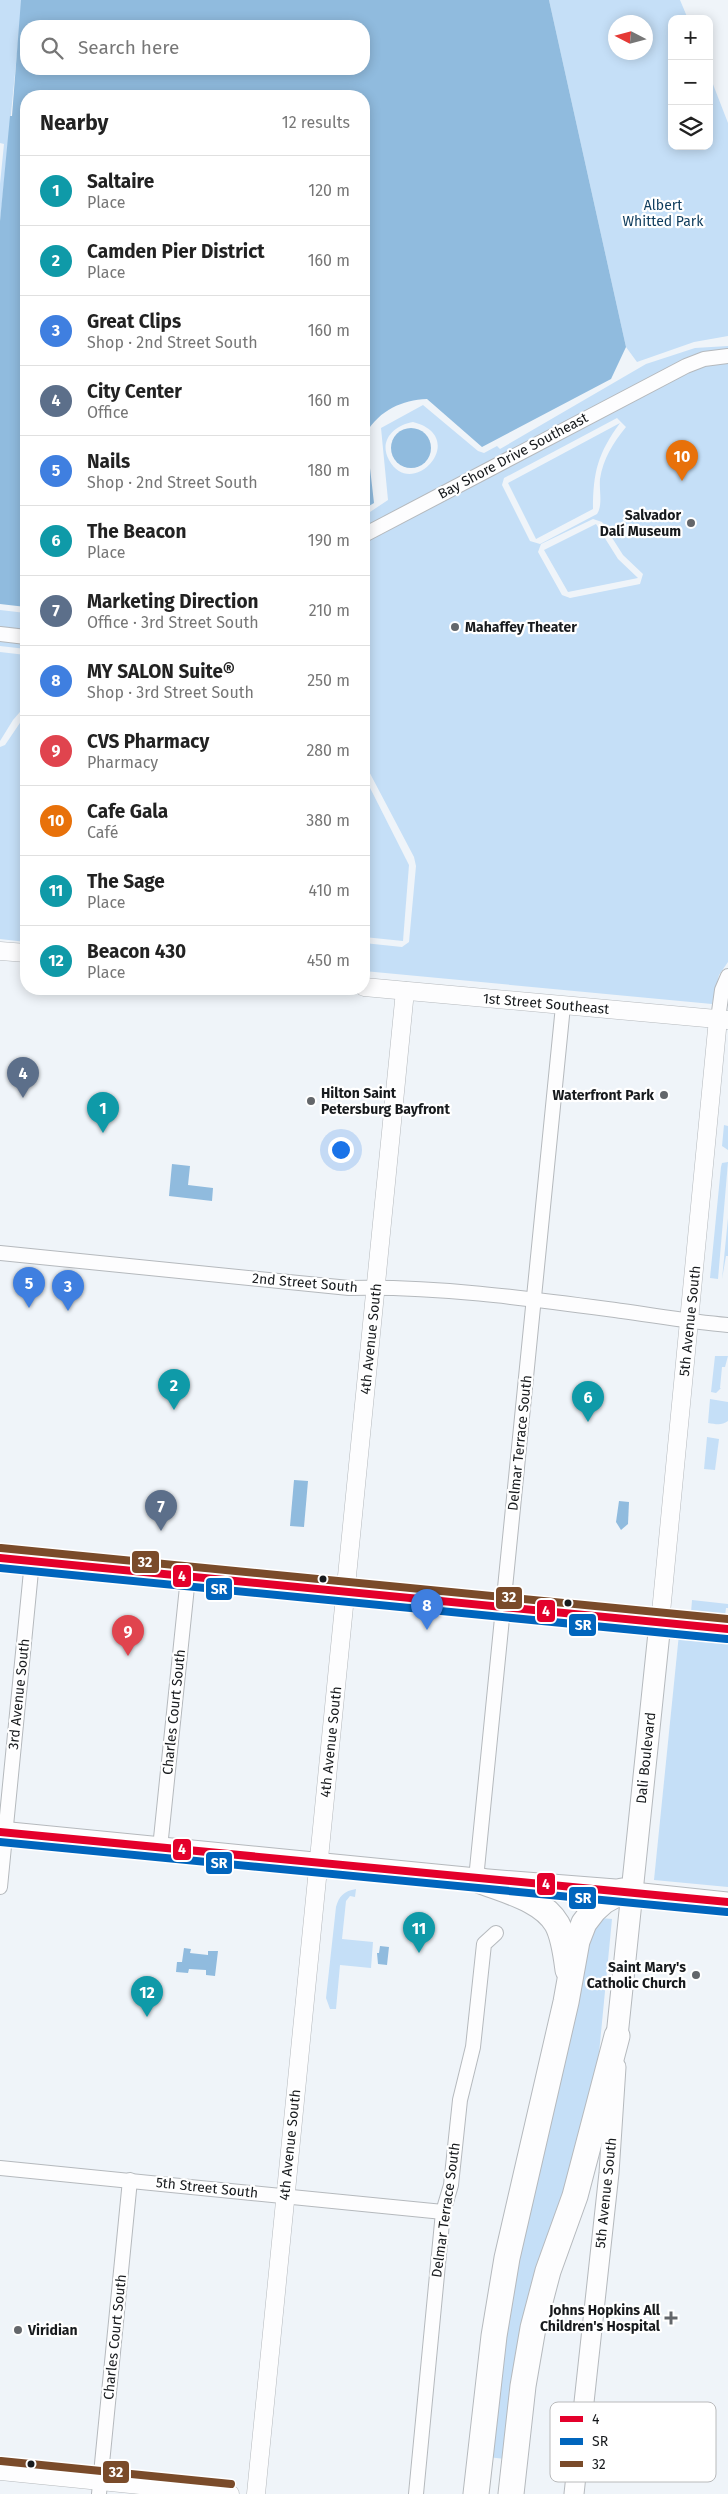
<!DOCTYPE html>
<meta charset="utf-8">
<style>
:root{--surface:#fff;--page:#f2f2f2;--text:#222;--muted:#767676;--line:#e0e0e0;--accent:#63666a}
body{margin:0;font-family:"Fira Sans",sans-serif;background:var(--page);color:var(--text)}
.controls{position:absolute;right:15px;top:15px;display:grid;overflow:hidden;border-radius:10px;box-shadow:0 2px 12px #0003}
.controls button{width:45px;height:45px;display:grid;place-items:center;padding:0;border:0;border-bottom:1px solid var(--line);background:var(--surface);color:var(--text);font:25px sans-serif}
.compass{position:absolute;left:608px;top:15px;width:45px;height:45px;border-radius:50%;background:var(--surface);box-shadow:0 2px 12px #0003;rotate:276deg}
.you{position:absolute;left:340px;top:1149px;width:18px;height:18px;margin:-12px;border:4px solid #fff;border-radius:50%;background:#1a73e8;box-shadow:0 0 0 8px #1a73e833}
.badge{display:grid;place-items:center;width:32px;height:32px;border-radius:50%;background:var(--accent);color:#fff;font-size:16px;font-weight:700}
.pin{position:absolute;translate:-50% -41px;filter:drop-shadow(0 1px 2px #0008)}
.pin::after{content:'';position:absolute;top:26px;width:18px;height:15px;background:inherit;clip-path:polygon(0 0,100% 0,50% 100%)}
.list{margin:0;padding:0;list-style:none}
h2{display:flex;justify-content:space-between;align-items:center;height:65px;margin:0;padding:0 20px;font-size:21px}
h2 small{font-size:16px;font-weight:400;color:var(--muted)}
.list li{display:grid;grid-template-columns:32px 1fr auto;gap:15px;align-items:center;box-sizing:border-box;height:70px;padding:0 20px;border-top:1px solid var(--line)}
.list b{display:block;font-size:19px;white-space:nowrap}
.list p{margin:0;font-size:16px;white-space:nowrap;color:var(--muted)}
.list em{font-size:16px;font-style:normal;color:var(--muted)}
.icon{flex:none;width:28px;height:28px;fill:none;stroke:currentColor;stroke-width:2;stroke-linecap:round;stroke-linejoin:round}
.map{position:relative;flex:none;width:728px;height:2494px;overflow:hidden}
.search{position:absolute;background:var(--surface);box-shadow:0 2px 12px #0003;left:20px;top:20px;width:350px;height:55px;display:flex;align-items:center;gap:12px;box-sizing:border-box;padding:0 18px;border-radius:20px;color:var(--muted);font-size:19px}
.panel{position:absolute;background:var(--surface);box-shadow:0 2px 12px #0003;left:20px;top:90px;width:350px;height:905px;border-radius:20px}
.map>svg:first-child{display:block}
</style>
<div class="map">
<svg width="728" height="2494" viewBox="0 0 728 2494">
<rect width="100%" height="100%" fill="#eff4f9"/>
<g fill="#c5dff7" fill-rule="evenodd">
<path d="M0 0H21L22 4 0 223V184L4 144 0 143Z"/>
<path d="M549 0H680L688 19H672V146H709V74L728 123V336L694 342 637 362 626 347ZM616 22H646V52H616Z"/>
<path d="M728 346V349L702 353 682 360 364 527V516L388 500 381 428 423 405 478 451 484 453 497 446 500 449 646 364 695 348ZM413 422C471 437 412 502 389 460 378 440 395 425 413 422Z"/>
<path d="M728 363V962L719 975 712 1004 364 971V943L402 947 409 942 416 866 414 857 364 762V543L689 372 706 366ZM617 418 626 427C613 443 603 459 600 479 599 491 603 505 597 514L540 544 530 541 502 485 504 478ZM593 519 602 522 623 555 643 574 640 584 570 598 562 595 538 552 541 544Z"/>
<path d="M620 423C598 453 593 472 593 509L536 539 508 483Z"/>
<path d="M596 524 618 559 638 578 568 592 544 550Z"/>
<path d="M0 610 26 613V630L0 627Z"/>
<path d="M0 640 26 644V649L0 646Z"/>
<path d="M0 652 26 655V705L13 720 0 741Z"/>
<path d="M26 714V942L0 939V747L5 745Z"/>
<path d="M364 776 409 865 403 941 364 937Z"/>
<path d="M724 1125 728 1126V1150L722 1146Z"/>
<path d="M728 1162 718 1279 710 1278 721 1167 722 1163Z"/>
<path d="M728 1218V1256H726L722 1279Z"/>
<path d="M715 1356H728L725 1367H722L720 1388H721L716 1393 711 1392Z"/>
<path d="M710 1399 728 1402V1421C721 1426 716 1424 708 1423Z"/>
<path d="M707 1437 719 1439 715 1470 704 1469Z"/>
<path d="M692 1600 728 1604V1608H726L725 1616 691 1613Z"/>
<path d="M679 1634 728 1638V1887L654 1880Z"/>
<path d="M356 1889 355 1897 350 1896 346 1901 342 1939 373 1942 371 1968 340 1965 336 2009H330L326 1998 336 1907C339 1896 344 1891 356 1889Z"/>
<path d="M601 1918 612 1919 597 2074 505 2459 488 2457 497 2372 581 1946Z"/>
</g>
<g fill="#90bbde" fill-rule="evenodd">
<path d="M21 0H549L626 347 611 379 482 447 427 399C402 400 380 410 366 433L374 503 364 509V96H26V607L0 604V221L10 116H12ZM364 26V69H26V26Z"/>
<circle cx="411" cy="448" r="20"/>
<path d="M172 1164 190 1166 188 1185 213 1188 212 1201 169 1196Z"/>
<path d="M294 1480 308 1481 304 1527 290 1526Z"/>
<path d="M619 1501 629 1502 628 1524 621 1530 616 1522Z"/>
<path d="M380 1946 389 1947 387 1965 378 1964 377 1953H379Z"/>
<path d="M184 1948 191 1949 190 1953 208 1955V1951H218L215 1976 206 1975V1970L189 1969 188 1973 176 1972 177 1962H182Z"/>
</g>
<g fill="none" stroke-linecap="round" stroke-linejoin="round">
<defs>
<g id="minor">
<path d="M364 535 686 366 704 359 728 356"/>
<path d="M0 634 26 637"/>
<path d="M718 1019 722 990 728 976"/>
<path d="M0 1253 349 1288C440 1286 532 1299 622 1311 658 1316 692 1322 728 1325"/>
<path d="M160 1848 188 1577"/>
<path d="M476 1879 563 1006"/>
<path d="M0 1887 32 1561"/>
<path d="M0 2168 443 2212"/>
<path d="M99 2494 130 2180"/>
<path d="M416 2494 443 2212 451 2185 460 2100 473 2047 484 1944 496 1933"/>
</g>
<g id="tertiary">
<path d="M0 951 26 953"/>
<path d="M364 987 728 1020"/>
<path d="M718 1019 660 1623 728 1629"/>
<path d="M0 2471 230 2494"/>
<path d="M256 2494 405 991"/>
</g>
<g id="secondary">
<path d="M633 1892 728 1902"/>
<path d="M574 2494 609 2173 616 2067"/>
</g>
<g id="primary">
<path d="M0 1558 660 1623 617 2036"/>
<path d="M0 1832 476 1879 628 1891"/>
</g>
<g id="motorway">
<path d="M476 1879C502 1890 542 1898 557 1924 564 1937 566 1955 568 1970"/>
<path d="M476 2494 494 2336 507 2258 566 2002 577 1941 584 1923 594 1910 604 1901 622 1891"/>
<path d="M511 2494 523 2386 533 2328 548 2271 575 2196 617 2036"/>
</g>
</defs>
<use href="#minor" stroke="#b5b9bd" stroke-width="16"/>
<use href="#tertiary" stroke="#b5b9bd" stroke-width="19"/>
<use href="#secondary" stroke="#b5b9bd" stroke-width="21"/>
<use href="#primary" stroke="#b5b9bd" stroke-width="23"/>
<use href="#motorway" stroke="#b5b9bd" stroke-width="27"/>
<use href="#minor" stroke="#fdfdfe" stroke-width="14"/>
<use href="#tertiary" stroke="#fdfdfe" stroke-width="18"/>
<use href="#secondary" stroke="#fdfdfe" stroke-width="19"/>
<use href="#primary" stroke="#fdfdfe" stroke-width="21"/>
<use href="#motorway" stroke="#fdfdfe" stroke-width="25"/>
<defs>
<g id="bus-1">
<path d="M0 1558 728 1629"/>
<path d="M0 1832 728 1902"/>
</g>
<g id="bus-2">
<path d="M0 1568 727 1639"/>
<path d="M0 1842 727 1912"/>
</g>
<g id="bus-3">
<path d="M1 1548 728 1619"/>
<path d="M1 2461 231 2484"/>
</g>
</defs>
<use href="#bus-1" stroke="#fff" stroke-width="11"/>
<use href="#bus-2" stroke="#fff" stroke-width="11"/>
<use href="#bus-3" stroke="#fff" stroke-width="11"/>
<use href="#bus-1" stroke="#e4002b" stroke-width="8"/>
<use href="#bus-2" stroke="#0065bd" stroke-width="8"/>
<use href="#bus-3" stroke="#7a4b2a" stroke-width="8"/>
</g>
<g fill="#63666a" stroke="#fff" stroke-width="2">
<circle cx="691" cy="523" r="5"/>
<circle cx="455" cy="627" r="5"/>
<circle cx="664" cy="1095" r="5"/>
<circle cx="311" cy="1101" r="5"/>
<circle cx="696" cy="1975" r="5"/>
<path d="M668.5 2310.5h5v5h5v5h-5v5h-5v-5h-5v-5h5z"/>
<circle cx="18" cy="2330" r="5"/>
</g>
<g fill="#171a1d" stroke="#fff" stroke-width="2">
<circle cx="323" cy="1579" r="4.5"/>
<circle cx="568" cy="1603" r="4.5"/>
<circle cx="31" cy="2464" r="4.5"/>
</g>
<g text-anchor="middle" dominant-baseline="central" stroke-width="4.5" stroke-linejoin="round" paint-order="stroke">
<g font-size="14" fill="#0d3b5c" stroke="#fff">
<text x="663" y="205">Albert<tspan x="663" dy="16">Whitted Park</tspan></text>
</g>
<g font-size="14" fill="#171a1d" stroke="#fff">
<text transform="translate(513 456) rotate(-28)">Bay Shore Drive Southeast</text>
<text transform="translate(546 1004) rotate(5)">1st Street Southeast</text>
<text transform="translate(305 1283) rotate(5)">2nd Street South</text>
<text transform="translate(690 1321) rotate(-84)">5th Avenue South</text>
<text transform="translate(371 1339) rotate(-84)">4th Avenue South</text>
<text transform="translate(520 1443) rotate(-84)">Delmar Terrace South</text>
<text transform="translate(19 1694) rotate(-84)">3rd Avenue South</text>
<text transform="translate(174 1712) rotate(-84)">Charles Court South</text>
<text transform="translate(331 1742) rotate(-84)">4th Avenue South</text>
<text transform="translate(646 1758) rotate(-84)">Dali Boulevard</text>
<text transform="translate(290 2145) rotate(-84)">4th Avenue South</text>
<text transform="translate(207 2188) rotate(6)">5th Street South</text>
<text transform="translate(606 2193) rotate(-84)">5th Avenue South</text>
<text transform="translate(446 2210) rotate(-82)">Delmar Terrace South</text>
<text transform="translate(115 2337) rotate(-84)">Charles Court South</text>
</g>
<g font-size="14" font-weight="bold" fill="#171a1d" stroke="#fff" text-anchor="end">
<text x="681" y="515">Salvador<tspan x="681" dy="16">Dalí Museum</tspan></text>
<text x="465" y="627" text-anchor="start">Mahaffey Theater</text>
<text x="321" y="1093" text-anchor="start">Hilton Saint<tspan x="321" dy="16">Petersburg Bayfront</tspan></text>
<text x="654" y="1095">Waterfront Park</text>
<text x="686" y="1967">Saint Mary's<tspan x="686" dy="16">Catholic Church</tspan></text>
<text x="660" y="2310">Johns Hopkins All<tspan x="660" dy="16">Children's Hospital</tspan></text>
<text x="28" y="2330" text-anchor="start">Viridian</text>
</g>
</g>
<rect x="550" y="2402" width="166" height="80" rx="8" fill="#fff" stroke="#b9babb" stroke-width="1"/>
<rect x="560" y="2416" width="23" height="6" fill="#e4002b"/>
<rect x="560" y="2438" width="23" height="7" fill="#0065bd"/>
<rect x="560" y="2461" width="23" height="6" fill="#7a4b2a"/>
<g font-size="14" fill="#171a1d">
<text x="592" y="2424">4</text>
<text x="592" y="2446">SR</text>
<text x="592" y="2469">32</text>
</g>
<g stroke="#fff" stroke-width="2">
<rect x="131" y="1550" width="29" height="24" rx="5" fill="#7a4b2a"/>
<rect x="172" y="1564" width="20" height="24" rx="5" fill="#e4002b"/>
<rect x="205" y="1577" width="28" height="24" rx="5" fill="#0065bd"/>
<rect x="495" y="1586" width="28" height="24" rx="5" fill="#7a4b2a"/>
<rect x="536" y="1599" width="20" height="24" rx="5" fill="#e4002b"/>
<rect x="568" y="1613" width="29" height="24" rx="5" fill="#0065bd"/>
<rect x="172" y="1838" width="20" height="23" rx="5" fill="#e4002b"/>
<rect x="205" y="1851" width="28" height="24" rx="5" fill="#0065bd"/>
<rect x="536" y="1872" width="20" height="24" rx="5" fill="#e4002b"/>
<rect x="568" y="1886" width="29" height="24" rx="5" fill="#0065bd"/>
<rect x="102" y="2460" width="28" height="24" rx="5" fill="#7a4b2a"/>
</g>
<g font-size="14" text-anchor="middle" font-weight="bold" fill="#fff">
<text x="145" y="1567">32</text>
<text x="182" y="1581">4</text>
<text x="219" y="1594">SR</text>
<text x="509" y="1602">32</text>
<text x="546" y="1616">4</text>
<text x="583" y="1630">SR</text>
<text x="182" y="1854">4</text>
<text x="219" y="1868">SR</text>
<text x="546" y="1889">4</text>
<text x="583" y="1903">SR</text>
<text x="116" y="2477">32</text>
</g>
</svg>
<div class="controls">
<button>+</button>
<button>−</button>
<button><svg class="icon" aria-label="layers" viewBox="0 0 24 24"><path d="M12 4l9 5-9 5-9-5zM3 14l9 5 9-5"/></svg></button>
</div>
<svg class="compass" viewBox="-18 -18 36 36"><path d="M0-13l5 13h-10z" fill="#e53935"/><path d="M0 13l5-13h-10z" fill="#767676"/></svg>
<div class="you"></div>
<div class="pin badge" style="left:103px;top:1133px;background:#0f9aa8">1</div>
<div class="pin badge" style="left:174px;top:1410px;background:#0f9aa8">2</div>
<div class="pin badge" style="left:68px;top:1311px;background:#3f7fe0">3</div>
<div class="pin badge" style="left:23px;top:1098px;background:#5c6f8a">4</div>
<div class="pin badge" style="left:29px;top:1308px;background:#3f7fe0">5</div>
<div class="pin badge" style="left:588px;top:1422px;background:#0f9aa8">6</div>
<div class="pin badge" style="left:161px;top:1531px;background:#5c6f8a">7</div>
<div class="pin badge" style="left:427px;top:1630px;background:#3f7fe0">8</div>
<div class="pin badge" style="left:128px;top:1656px;background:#e0444e">9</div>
<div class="pin badge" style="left:682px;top:481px;background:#e8710a">10</div>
<div class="pin badge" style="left:419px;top:1953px;background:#0f9aa8">11</div>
<div class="pin badge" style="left:147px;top:2017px;background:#0f9aa8">12</div>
<div class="search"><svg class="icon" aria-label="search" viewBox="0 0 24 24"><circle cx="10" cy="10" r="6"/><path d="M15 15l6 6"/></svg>Search here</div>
<section class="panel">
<h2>Nearby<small>12 results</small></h2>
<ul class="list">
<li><span class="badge" style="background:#0f9aa8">1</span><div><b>Saltaire</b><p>Place</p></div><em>120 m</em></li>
<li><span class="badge" style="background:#0f9aa8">2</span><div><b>Camden Pier District</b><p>Place</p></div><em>160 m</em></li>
<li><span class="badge" style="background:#3f7fe0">3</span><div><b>Great Clips</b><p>Shop · 2nd Street South</p></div><em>160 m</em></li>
<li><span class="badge" style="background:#5c6f8a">4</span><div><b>City Center</b><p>Office</p></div><em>160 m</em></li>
<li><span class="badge" style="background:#3f7fe0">5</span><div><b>Nails</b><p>Shop · 2nd Street South</p></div><em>180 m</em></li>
<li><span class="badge" style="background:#0f9aa8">6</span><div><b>The Beacon</b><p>Place</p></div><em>190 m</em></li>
<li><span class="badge" style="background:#5c6f8a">7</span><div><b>Marketing Direction</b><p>Office · 3rd Street South</p></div><em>210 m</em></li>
<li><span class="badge" style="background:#3f7fe0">8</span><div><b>MY SALON Suite®</b><p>Shop · 3rd Street South</p></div><em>250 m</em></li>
<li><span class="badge" style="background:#e0444e">9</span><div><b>CVS Pharmacy</b><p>Pharmacy</p></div><em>280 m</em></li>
<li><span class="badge" style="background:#e8710a">10</span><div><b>Cafe Gala</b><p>Café</p></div><em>380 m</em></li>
<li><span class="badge" style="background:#0f9aa8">11</span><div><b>The Sage</b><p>Place</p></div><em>410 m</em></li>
<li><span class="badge" style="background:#0f9aa8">12</span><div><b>Beacon 430</b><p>Place</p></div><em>450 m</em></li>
</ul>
</section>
</div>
